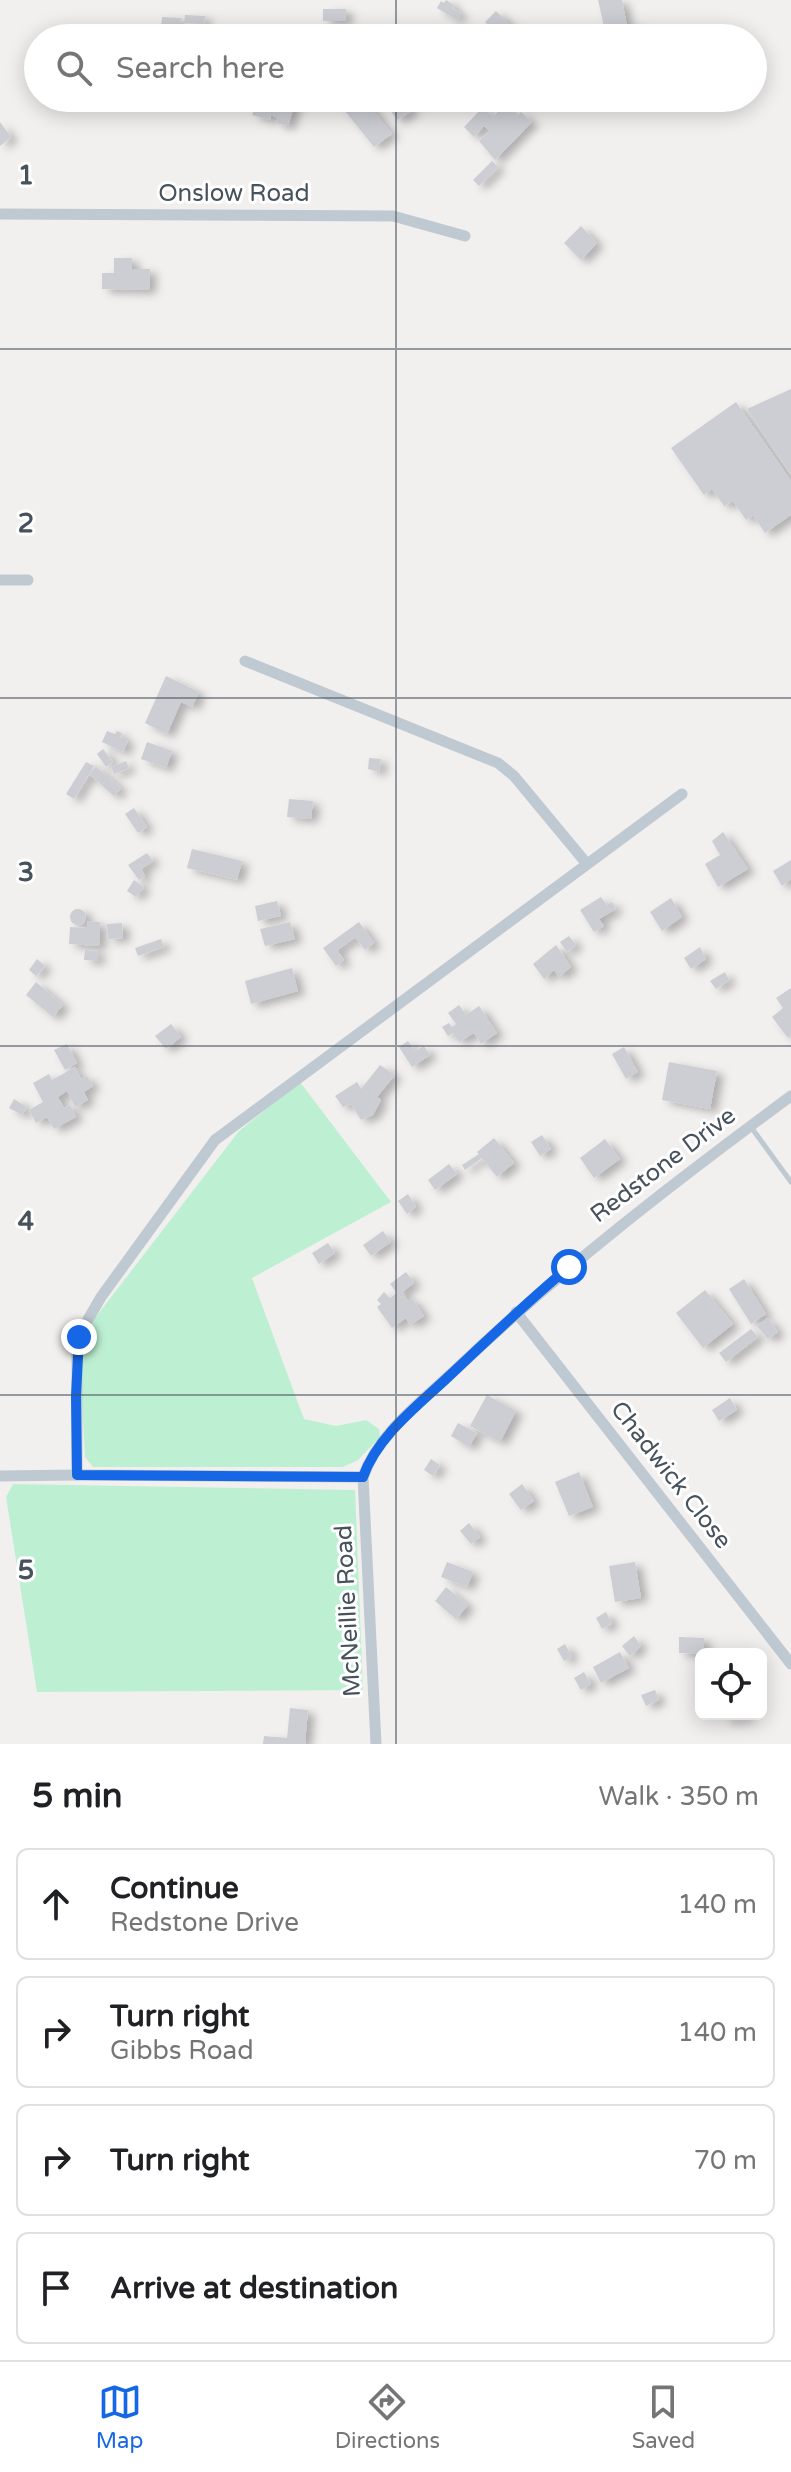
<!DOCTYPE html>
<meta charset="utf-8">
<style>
:root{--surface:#fff;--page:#f2f2f2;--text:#202124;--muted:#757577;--line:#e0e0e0;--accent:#1567e6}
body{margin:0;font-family:"Varela Round",sans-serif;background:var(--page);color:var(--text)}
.controls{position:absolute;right:24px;bottom:24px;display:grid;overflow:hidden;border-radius:12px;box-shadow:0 4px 20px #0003}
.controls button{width:72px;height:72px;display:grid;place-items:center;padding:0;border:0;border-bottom:2px solid var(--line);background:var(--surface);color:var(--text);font:40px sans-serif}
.stop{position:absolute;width:24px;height:24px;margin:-18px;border:6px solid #1567e6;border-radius:50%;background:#fff}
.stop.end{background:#1567e6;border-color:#fff;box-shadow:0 2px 8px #0008}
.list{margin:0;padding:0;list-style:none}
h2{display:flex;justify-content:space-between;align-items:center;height:104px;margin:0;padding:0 32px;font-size:34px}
h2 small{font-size:26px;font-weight:400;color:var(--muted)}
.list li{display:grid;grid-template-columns:52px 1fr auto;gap:24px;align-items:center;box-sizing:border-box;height:112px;margin:0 16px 16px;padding:0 16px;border:2px solid var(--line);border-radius:12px}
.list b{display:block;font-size:30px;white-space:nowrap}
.list p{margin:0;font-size:26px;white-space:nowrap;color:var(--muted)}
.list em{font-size:26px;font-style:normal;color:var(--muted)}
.icon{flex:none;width:44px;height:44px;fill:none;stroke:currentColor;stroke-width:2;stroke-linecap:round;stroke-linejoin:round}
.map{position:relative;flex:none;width:791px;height:1744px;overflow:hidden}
.search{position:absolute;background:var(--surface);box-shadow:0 4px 20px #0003;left:24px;right:24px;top:24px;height:88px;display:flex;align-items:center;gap:20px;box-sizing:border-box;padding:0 28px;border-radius:44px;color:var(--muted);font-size:30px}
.sheet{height:616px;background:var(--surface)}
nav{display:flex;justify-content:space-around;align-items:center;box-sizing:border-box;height:112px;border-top:2px solid var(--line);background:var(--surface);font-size:22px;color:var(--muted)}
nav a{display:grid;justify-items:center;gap:4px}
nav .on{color:var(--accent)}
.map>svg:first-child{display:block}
</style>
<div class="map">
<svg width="791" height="1744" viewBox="0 0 791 1744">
<defs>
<filter id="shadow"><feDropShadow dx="7" dy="4" stdDeviation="4" flood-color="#0004"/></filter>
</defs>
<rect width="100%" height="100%" fill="#f2efef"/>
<g fill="#bdf0d3">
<path d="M300 1082 391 1202 252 1278 304 1419 336 1426 366 1420 379 1429 380 1437 358 1460 343 1467H93L85 1457 81 1381 83 1343 95 1318 239 1131Z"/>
<path d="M13 1484 355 1490 363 1690 37 1692 6 1497Z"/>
</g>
<g fill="#ccced4" filter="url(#shadow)">
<path d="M446 0 454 5 452 8 461 13 457 20 437 8 441 1 444 3Z"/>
<path d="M598 0H622L627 26 637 24 640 38H599L598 32 605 31Z"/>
<rect x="323" y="9" width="23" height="12"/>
<path d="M496 11 511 26 499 37 485 22Z"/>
<path d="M185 15 205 16 204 24 184 23Z"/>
<path d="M162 17 181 18 180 30 161 28Z"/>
<path d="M258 98H280L295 103 288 126 276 123 278 118 271 115 270 120 252 115Z"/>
<path d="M351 98H363L392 134 374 147 341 106Z"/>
<path d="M407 101 412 111 397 120 391 111Z"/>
<path d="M504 105 516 117 521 112 532 122 495 160 479 141 490 131 484 126 474 137 464 127 483 107 493 117Z"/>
<path d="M0 122 11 137 0 146Z"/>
<path d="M492 161 498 167 479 186 473 180Z"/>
<path d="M581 226 597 243 581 260 564 243Z"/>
<path d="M114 258H132V269H150L149 290 102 289V273H114Z"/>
<path d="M791 389V475L747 409Z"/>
<path d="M736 402 791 481V515L765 533 753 515 746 520 733 501 724 506 712 489 704 495 671 448Z"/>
<path d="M166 676 199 692 192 707 181 702 167 734 145 723Z"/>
<path d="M107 731 115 734 117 731 122 733 120 737 128 741 123 752 102 742Z"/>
<path d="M147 742 172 751 166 768 141 759Z"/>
<path d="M103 749 113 762 106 767 97 754Z"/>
<path d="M369 758 381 759 379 772 368 769Z"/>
<path d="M126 761 129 768 114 774 111 767Z"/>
<path d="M86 762 94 766 74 799 66 794Z"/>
<path d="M96 767 121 788 114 796 89 774Z"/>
<path d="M289 799 313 801 311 819 287 817Z"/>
<path d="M134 808 147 827 138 833 125 814Z"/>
<path d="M723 832 748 869 718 887 705 864 720 855 712 841Z"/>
<path d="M192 849 242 861 237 880 187 868Z"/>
<path d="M147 853 153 861 141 869 145 876 139 880 128 865Z"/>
<path d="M791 860V879L782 886 773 871Z"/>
<path d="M134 880 144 887 136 897 127 891Z"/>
<path d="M601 897 607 905 612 902 616 909 599 919 604 926 594 932 580 910Z"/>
<path d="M671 898 682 917 662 931 650 912Z"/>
<path d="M277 901 281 916 258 921 255 906Z"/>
<circle cx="78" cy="917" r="8"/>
<path d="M87 921 100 922 99 946 69 944 70 927 87 928Z"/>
<path d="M290 922 295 939 265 946 260 929Z"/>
<path d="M359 922 374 943 365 950 355 937 337 950 344 960 336 966 323 948Z"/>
<path d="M122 923 123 938 108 939 107 924Z"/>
<path d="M569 936 576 945 567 952 560 942Z"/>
<path d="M161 939 164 947 138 956 135 948Z"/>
<path d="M556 945 571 967 559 977 554 970 544 979 533 964Z"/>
<path d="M700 947 706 959 691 969 684 958Z"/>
<path d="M85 950 98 951V961L84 960Z"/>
<path d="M37 959 45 966 36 976 29 970Z"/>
<path d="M292 968 298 991 251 1004 245 981Z"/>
<path d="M725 972 729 980 716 989 710 981Z"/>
<path d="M36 982 63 1005 53 1017 26 995Z"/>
<path d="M791 988V1035L788 1038 772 1017 783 1008 776 998Z"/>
<path d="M459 1005 466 1015 479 1006 497 1033 481 1044 474 1033 459 1042 453 1033 448 1036 442 1027 449 1023 452 1027 456 1024 448 1013Z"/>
<path d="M171 1024 181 1037 166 1049 155 1036Z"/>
<path d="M408 1041 415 1051 424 1046 430 1055 412 1067 399 1047Z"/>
<path d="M67 1044 77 1063 65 1070 54 1050Z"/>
<path d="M624 1047 638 1072 626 1079 612 1054Z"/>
<path d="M669 1062 717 1071 710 1109 662 1100Z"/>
<path d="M380 1065 395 1075 377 1097 381 1100 373 1115 361 1120 351 1104 343 1107 335 1096 357 1082 361 1089Z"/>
<path d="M75 1067 81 1079 87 1076 93 1086 84 1092 88 1100 75 1107 67 1091 58 1097 64 1108 70 1105 76 1117 54 1129 47 1117 36 1123 29 1110 43 1102 33 1083 49 1074 52 1080Z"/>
<path d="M14 1099 27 1107 22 1115 9 1108Z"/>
<path d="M542 1135 551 1149 540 1156 531 1142Z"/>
<path d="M494 1138 514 1163 497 1177 482 1158 465 1170 462 1165 479 1154 477 1152Z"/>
<path d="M605 1139 620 1159 594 1178 580 1158Z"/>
<path d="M449 1164 457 1174 435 1190 428 1180Z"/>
<path d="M408 1194 416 1207 407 1214 398 1201Z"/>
<path d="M383 1231 391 1242 371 1256 363 1245Z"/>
<path d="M328 1243 335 1253 319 1264 312 1253Z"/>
<path d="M406 1272 414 1283 402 1292 408 1301 412 1298 424 1316 410 1325 406 1318 392 1328 377 1307 381 1304 377 1300 384 1292 390 1298 397 1293 390 1284Z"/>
<path d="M744 1279 766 1314 751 1324 729 1289Z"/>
<path d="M705 1290 733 1324 703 1348 676 1313Z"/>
<path d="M768 1318 778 1332 768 1339 757 1326Z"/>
<path d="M751 1329 758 1337 726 1362 719 1353Z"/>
<path d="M487 1395 516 1411 500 1442 470 1426Z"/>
<path d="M730 1398 737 1410 719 1421 712 1410Z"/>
<path d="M458 1423 477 1433 469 1447 451 1436Z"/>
<path d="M431 1459 440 1465 433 1476 424 1470Z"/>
<path d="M579 1472 593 1507 569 1516 555 1482Z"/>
<path d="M522 1484 534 1501 521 1510 509 1494Z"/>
<path d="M469 1523 480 1537 471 1544 460 1531Z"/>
<path d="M447 1562 473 1572 467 1587 441 1577Z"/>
<path d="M635 1562 641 1598 615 1602 609 1566Z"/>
<path d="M446 1587 468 1605 456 1619 435 1601Z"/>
<path d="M606 1612 612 1624 602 1629 596 1618Z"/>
<path d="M634 1636 641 1646 630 1656 622 1646Z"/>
<path d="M679 1637 704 1638V1654L679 1653Z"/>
<path d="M565 1644 572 1657 564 1661 557 1649Z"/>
<path d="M620 1652 629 1668 601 1683 593 1667Z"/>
<path d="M584 1672 591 1684 581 1690 574 1678Z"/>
<path d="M655 1690 659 1700 646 1706 641 1695Z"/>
<path d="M290 1708 308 1710 305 1744H263L264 1736 287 1738Z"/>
<path d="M724 1714H747L748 1718 724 1720Z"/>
</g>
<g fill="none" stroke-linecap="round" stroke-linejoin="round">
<path stroke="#bfc9d1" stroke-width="5" d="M751 1127 791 1182"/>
<g stroke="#bfc9d1" stroke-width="11">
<path d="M0 214 393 216 465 236"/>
<path d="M0 580H28"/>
<path d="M245 661 498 763 514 776 587 864"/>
<path d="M516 1312 791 1664"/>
<path d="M77 1475V1344L82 1330 101 1297 215 1140 682 794"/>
<path d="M0 1476 77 1475 363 1477"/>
<path d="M376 1744 363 1477C378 1434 421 1402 453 1372 559 1271 673 1183 791 1096"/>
</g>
</g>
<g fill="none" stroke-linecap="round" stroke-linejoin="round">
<path stroke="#1567e6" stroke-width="10" d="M79 1337 76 1396 77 1475 363 1477C377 1437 416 1407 446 1379 486 1341 526 1303 569 1267"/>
</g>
<path fill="none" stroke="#47525d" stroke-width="2" stroke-opacity="0.55" d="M396 0V38M396 98V1744M0 349H791M0 698H791M0 1046H791M0 1395H791"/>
<g text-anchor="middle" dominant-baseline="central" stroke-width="6" stroke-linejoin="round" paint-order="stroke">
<g font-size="24" fill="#47525d" stroke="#fff">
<text x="234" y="193">Onslow Road</text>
<text transform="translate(663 1165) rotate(-37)">Redstone Drive</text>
<text transform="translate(671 1475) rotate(52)">Chadwick Close</text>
<text transform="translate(348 1611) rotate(-93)">McNeillie Road</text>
</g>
</g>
<g font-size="26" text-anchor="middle" font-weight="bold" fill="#47525d" stroke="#fff" stroke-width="6" stroke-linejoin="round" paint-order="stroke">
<text x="26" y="184">1</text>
<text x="26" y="532">2</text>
<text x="26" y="881">3</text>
<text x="26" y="1230">4</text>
<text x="26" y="1579">5</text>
</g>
</svg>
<div class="controls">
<button><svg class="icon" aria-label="locate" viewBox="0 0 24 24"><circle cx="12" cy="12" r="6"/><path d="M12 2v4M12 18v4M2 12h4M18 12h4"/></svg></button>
</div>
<div class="stop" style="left:569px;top:1267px"></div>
<div class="stop end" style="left:79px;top:1337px"></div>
<div class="search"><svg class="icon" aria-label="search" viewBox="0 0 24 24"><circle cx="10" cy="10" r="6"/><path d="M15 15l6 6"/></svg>Search here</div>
</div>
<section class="sheet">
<h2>5 min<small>Walk · 350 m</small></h2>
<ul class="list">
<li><svg class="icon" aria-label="ahead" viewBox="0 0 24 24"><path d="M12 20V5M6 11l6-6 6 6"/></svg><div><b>Continue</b><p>Redstone Drive</p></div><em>140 m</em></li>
<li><svg class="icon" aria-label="right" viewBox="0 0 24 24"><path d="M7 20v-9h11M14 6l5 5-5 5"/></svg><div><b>Turn right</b><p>Gibbs Road</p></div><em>140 m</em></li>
<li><svg class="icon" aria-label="right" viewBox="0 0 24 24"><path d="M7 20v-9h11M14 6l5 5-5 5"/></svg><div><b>Turn right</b></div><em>70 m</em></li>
<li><svg class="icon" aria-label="arrive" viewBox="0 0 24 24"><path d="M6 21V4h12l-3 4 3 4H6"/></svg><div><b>Arrive at destination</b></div></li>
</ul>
</section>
<nav>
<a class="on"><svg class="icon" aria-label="map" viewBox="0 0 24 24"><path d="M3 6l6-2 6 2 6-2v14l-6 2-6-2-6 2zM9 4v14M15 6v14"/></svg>Map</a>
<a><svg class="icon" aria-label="directions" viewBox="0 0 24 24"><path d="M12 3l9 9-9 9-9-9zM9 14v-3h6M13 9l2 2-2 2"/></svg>Directions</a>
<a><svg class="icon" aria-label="saved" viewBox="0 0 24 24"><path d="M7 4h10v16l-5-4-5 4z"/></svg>Saved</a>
</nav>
